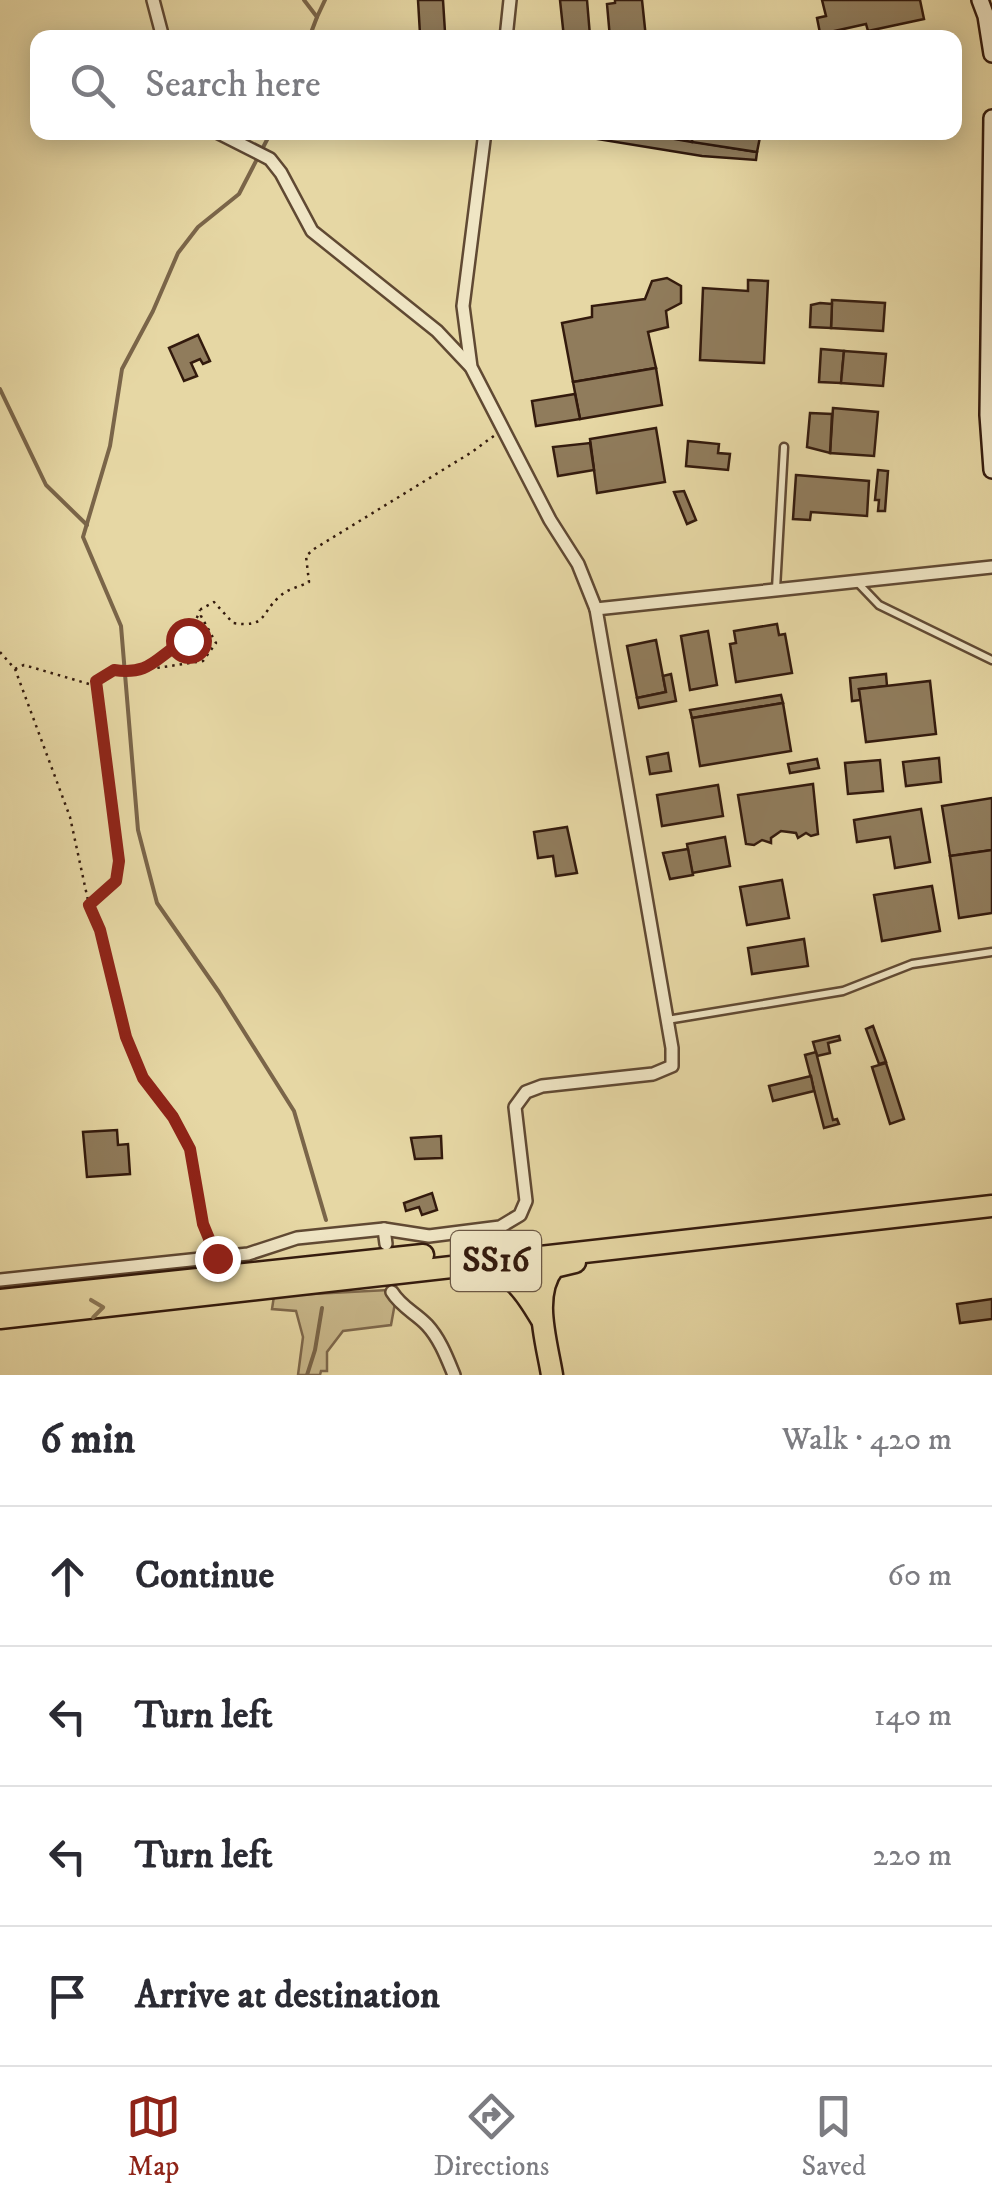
<!DOCTYPE html>
<meta charset="utf-8">
<style>
:root{--surface:#fff;--page:#f2f2f3;--text:#2b2b33;--muted:#7c7c81;--line:#e1e1e2;--accent:#8f2418}
body{margin:0;font-family:"IM FELL DW Pica",serif;background:var(--page);color:var(--text)}
.stop{position:absolute;width:30px;height:30px;margin:-22px;border:8px solid #8f2418;border-radius:50%;background:#fff}
.stop.end{background:#8f2418;border-color:#fff;box-shadow:0 2px 10px #0008}
.list{margin:0;padding:0;list-style:none}
h2{display:flex;justify-content:space-between;align-items:center;height:130px;margin:0;padding:0 40px;font-size:42px}
h2 small{font-size:32px;font-weight:400;color:var(--muted)}
.list li{display:grid;grid-template-columns:65px 1fr auto;gap:30px;align-items:center;box-sizing:border-box;height:140px;padding:0 40px;border-top:2px solid var(--line)}
.list b{display:block;font-size:38px;white-space:nowrap}
.list em{font-size:32px;font-style:normal;color:var(--muted)}
.icon{flex:none;width:55px;height:55px;fill:none;stroke:currentColor;stroke-width:2;stroke-linecap:round;stroke-linejoin:round}
.map{position:relative;flex:none;width:992px;height:1375px;overflow:hidden}
.search{position:absolute;background:var(--surface);box-shadow:0 5px 25px #0003;left:30px;right:30px;top:30px;height:110px;display:flex;align-items:center;gap:25px;box-sizing:border-box;padding:0 35px;border-radius:20px;color:var(--muted);font-size:38px}
.sheet{height:690px;background:var(--surface)}
nav{display:flex;justify-content:space-around;align-items:center;box-sizing:border-box;height:140px;border-top:2px solid var(--line);background:var(--surface);font-size:28px;color:var(--muted)}
nav a{display:grid;justify-items:center;gap:5px}
nav .on{color:var(--accent)}
.map>svg:first-child{display:block}
</style>
<div class="map">
<svg width="992" height="1375" viewBox="0 0 992 1375">
<rect width="100%" height="100%" fill="#e6d7a4"/>
<filter id="stains"><feTurbulence type="fractalNoise" baseFrequency=".002" numOctaves="4"/><feColorMatrix values="0 0 0 0 .2 0 0 0 0 .09 0 0 0 0 .02 0 0 0 .5 -.17"/></filter>
<radialGradient id="worn" r=".72"><stop offset=".6" stop-color="#630" stop-opacity="0"/><stop offset="1" stop-color="#630" stop-opacity=".3"/></radialGradient>
<path fill="#c8b78a" stroke="#7e684c" stroke-width="2.5" d="M388 1290 395 1303 391 1325 343 1331 327 1352V1371H321L320 1375H298L303 1337 296 1311 272 1309 274 1296Z"/>
<g fill="none" stroke-linecap="round" stroke-linejoin="round">
<g stroke="#7a6549" stroke-width="4">
<path d="M304 0 317 17 309 38"/>
<path d="M317 17 325 0"/>
<path d="M271 132 239 194 198 227 178 253 153 311 122 369 110 446 83 537 121 626 138 830 157 903 219 992 294 1111 326 1220"/>
<path d="M0 389 46 485 87 525"/>
<path d="M307 1375 315 1350 322 1308"/>
</g>
</g>
<g fill="#907c5c" stroke="#331a0d" stroke-width="2.5">
<path d="M418 0H443L445 32 420 34Z"/>
<path d="M560 0H587L590 36 564 38Z"/>
<path d="M615 0H642L646 38H610L607 4 615 3Z"/>
<path d="M822 0H920L924 19 868 31 866 24 830 32 831 38H821L817 18 826 16Z"/>
<path d="M585 132H635L757 152 756 160 702 156 585 137Z"/>
<path d="M635 132H693L692 142Z"/>
<path d="M693 132H761L757 152 692 142Z"/>
<path d="M667 278 681 286V303L666 311 668 327 648 332 656 368 573 382 562 323 592 317V306L645 299 652 281Z"/>
<path d="M748 280 768 281 764 363 700 360 703 288 748 291Z"/>
<path d="M832 300 885 303 883 331 831 328Z"/>
<path d="M820 303 832 304 831 328 810 327 811 305Z"/>
<path d="M198 335 210 361 203 364 200 359 191 363 197 376 184 381 169 348Z"/>
<path d="M821 349 844 351 841 383 819 382Z"/>
<path d="M844 351 886 354 883 386 841 383Z"/>
<path d="M656 368 662 405 580 419 573 382Z"/>
<path d="M575 394 580 419 536 426 532 401Z"/>
<path d="M833 408 878 412 874 456 830 453Z"/>
<path d="M810 413 832 414 830 453 807 447Z"/>
<path d="M656 428 665 482 597 493 590 439Z"/>
<path d="M688 441 719 444 718 453 730 454 728 470 686 466Z"/>
<path d="M590 443 594 470 558 476 553 447Z"/>
<path d="M878 470 888 471 885 511H878L879 500H875Z"/>
<path d="M796 475 869 481 867 516 811 512 810 520 793 519Z"/>
<path d="M684 491 696 520 687 524 674 492Z"/>
<path d="M777 624 779 635 785 634 792 673 736 682 730 644 736 643 734 631Z"/>
<path d="M708 631 717 685 690 690 681 636Z"/>
<path d="M656 640 666 692 637 698 627 646Z"/>
<path d="M671 674 676 701 639 708 637 698 666 692 663 676Z"/>
<path d="M886 674 887 686 859 689 861 700 852 701 850 678Z"/>
<path d="M930 681 936 734 866 742 859 689Z"/>
<path d="M781 695 783 703 692 718 690 710Z"/>
<path d="M783 703 791 751 700 766 692 718Z"/>
<path d="M668 753 671 771 650 774 647 757Z"/>
<path d="M939 758 941 782 906 786 903 762Z"/>
<path d="M817 759 819 768 790 773 788 764Z"/>
<path d="M880 760 883 791 848 794 845 763Z"/>
<path d="M813 784 818 834 811 836 806 833 798 838 796 833 781 831 771 838V843L762 840 754 845 746 844 738 795Z"/>
<path d="M718 785 723 816 662 826 657 795Z"/>
<path d="M992 798V850L950 856 942 806Z"/>
<path d="M921 809 930 862 895 868 890 837 857 842 854 820Z"/>
<path d="M567 827 577 873 556 876 553 856 538 858 534 832Z"/>
<path d="M725 837 730 866 692 873 687 844Z"/>
<path d="M688 849 693 875 670 879 663 853Z"/>
<path d="M992 850V913L959 918 950 856Z"/>
<path d="M782 880 789 918 747 925 740 887Z"/>
<path d="M932 886 940 931 882 941 874 895Z"/>
<path d="M804 939 808 966 752 974 748 948Z"/>
<path d="M873 1026 886 1062 879 1064 866 1029Z"/>
<path d="M839 1036 840 1040 828 1043 830 1053 817 1056 813 1042Z"/>
<path d="M816 1052 833 1120 837 1119 839 1124 824 1128 805 1055Z"/>
<path d="M886 1063 904 1119 890 1124 872 1067Z"/>
<path d="M811 1076 814 1091 773 1101 769 1086Z"/>
<path d="M117 1130 118 1145 128 1144 130 1174 87 1177 83 1132Z"/>
<path d="M441 1136 442 1158 415 1159 411 1138Z"/>
<path d="M432 1193 437 1210 422 1215 419 1207 406 1211 404 1203Z"/>
<path d="M992 1299V1319L960 1323 957 1304Z"/>
</g>
<g fill="none" stroke-linecap="round" stroke-linejoin="round">
<defs>
<g id="service">
<path d="M857 582 879 605 992 660"/>
<path d="M776 589 784 447"/>
<path d="M667 1020 843 991 912 964 992 952"/>
</g>
<g id="minor">
<path d="M153 0 163 38"/>
<path d="M506 38 510 0"/>
<path d="M217 132 270 159 281 173 312 231 437 331 470 366"/>
<path d="M485 132 463 306 471 367 550 520 578 564 596 609"/>
<path d="M384 1229 386 1244"/>
<path d="M0 1280 248 1254 297 1238 384 1229 429 1236 500 1227 520 1215 526 1201 515 1107 526 1092 542 1086 653 1074 672 1066V1048L596 609 992 567"/>
<path d="M392 1292C401 1307 416 1313 427 1325 440 1339 447 1358 454 1375"/>
</g>
<g id="secondary">
<path d="M980 0 986 16 992 54"/>
<path d="M992 118 988 415 992 470"/>
</g>
<g id="trunk">
<path d="M477 1273C514 1269 524 1291 542 1320"/>
<path d="M0 1300 423 1255"/>
<path d="M0 1318 992 1206"/>
<path d="M552 1375C547 1343 531 1295 554 1267L575 1262"/>
</g>
</defs>
<use href="#service" stroke="#604933" stroke-width="11"/>
<use href="#minor" stroke="#604933" stroke-width="16"/>
<use href="#secondary" stroke="#331a0d" stroke-width="20"/>
<use href="#trunk" stroke="#331a0d" stroke-width="25"/>
<g stroke="#331a0d" stroke-width="2.5" stroke-dasharray="2.5 5" stroke-linecap="butt">
<path d="M0 652 15 669 70 817 89 905 100 930 126 1037 143 1078 173 1117 191 1149 203 1224 212 1248"/>
<path d="M152 665 188 640 200 610"/>
<path d="M15 669 24 665 89 684 114 670 130 672 203 661 216 643 201 616V609L214 602 233 623C267 628 260 614 279 597 287 589 299 587 309 582L306 556 314 549 472 452 495 435"/>
<path d="M89 905 115 881 119 861 96 682"/>
</g>
<use href="#service" stroke="#efe5c4" stroke-width="6"/>
<use href="#minor" stroke="#efe5c4" stroke-width="11"/>
<use href="#secondary" stroke="#efe5c4" stroke-width="15"/>
<use href="#trunk" stroke="#e6d7a4" stroke-width="20"/>
</g>
<defs><path id="oneway-chevron" d="M-2-3.5L2.5 0L-2 3.5" fill="none" stroke-width="1.6" stroke-linecap="round" stroke-linejoin="round" transform="scale(2.5)"/></defs>
<use stroke="#8c7858" href="#oneway-chevron" transform="translate(97 1308) rotate(-7)"/>
<g fill="none" stroke-linecap="round" stroke-linejoin="round">
<path stroke="#8f2418" stroke-width="12" d="M188 640C157 653 154 676 114 670L96 681 119 861 116 881 89 905 100 930 126 1037 143 1078 173 1117 190 1149 203 1224 217 1258"/>
</g>
<g text-anchor="middle" dominant-baseline="central" stroke-width="8" stroke-linejoin="round" paint-order="stroke">
<rect fill="#efe5c4" stroke="#6b5744" stroke-width="2.5" x="451" y="1231" width="90" height="60" rx="8"/>
<g font-size="35" font-weight="bold" fill="#331a0d">
<text x="496" y="1261">SS16</text>
</g>
</g>
<rect width="100%" height="100%" filter="url(#stains)"/>
<rect width="100%" height="100%" fill="url(#worn)"/>
</svg>
<div class="stop" style="left:188px;top:640px"></div>
<div class="stop end" style="left:217px;top:1258px"></div>
<div class="search"><svg class="icon" aria-label="search" viewBox="0 0 24 24"><circle cx="10" cy="10" r="6"/><path d="M15 15l6 6"/></svg>Search here</div>
</div>
<section class="sheet">
<h2>6 min<small>Walk · 420 m</small></h2>
<ul class="list">
<li><svg class="icon" aria-label="ahead" viewBox="0 0 24 24"><path d="M12 20V5M6 11l6-6 6 6"/></svg><div><b>Continue</b></div><em>60 m</em></li>
<li><svg class="icon" aria-label="left" viewBox="0 0 24 24"><path d="M17 20v-9H6M10 6l-5 5 5 5"/></svg><div><b>Turn left</b></div><em>140 m</em></li>
<li><svg class="icon" aria-label="left" viewBox="0 0 24 24"><path d="M17 20v-9H6M10 6l-5 5 5 5"/></svg><div><b>Turn left</b></div><em>220 m</em></li>
<li><svg class="icon" aria-label="arrive" viewBox="0 0 24 24"><path d="M6 21V4h12l-3 4 3 4H6"/></svg><div><b>Arrive at destination</b></div></li>
</ul>
</section>
<nav>
<a class="on"><svg class="icon" aria-label="map" viewBox="0 0 24 24"><path d="M3 6l6-2 6 2 6-2v14l-6 2-6-2-6 2zM9 4v14M15 6v14"/></svg>Map</a>
<a><svg class="icon" aria-label="directions" viewBox="0 0 24 24"><path d="M12 3l9 9-9 9-9-9zM9 14v-3h6M13 9l2 2-2 2"/></svg>Directions</a>
<a><svg class="icon" aria-label="saved" viewBox="0 0 24 24"><path d="M7 4h10v16l-5-4-5 4z"/></svg>Saved</a>
</nav>
